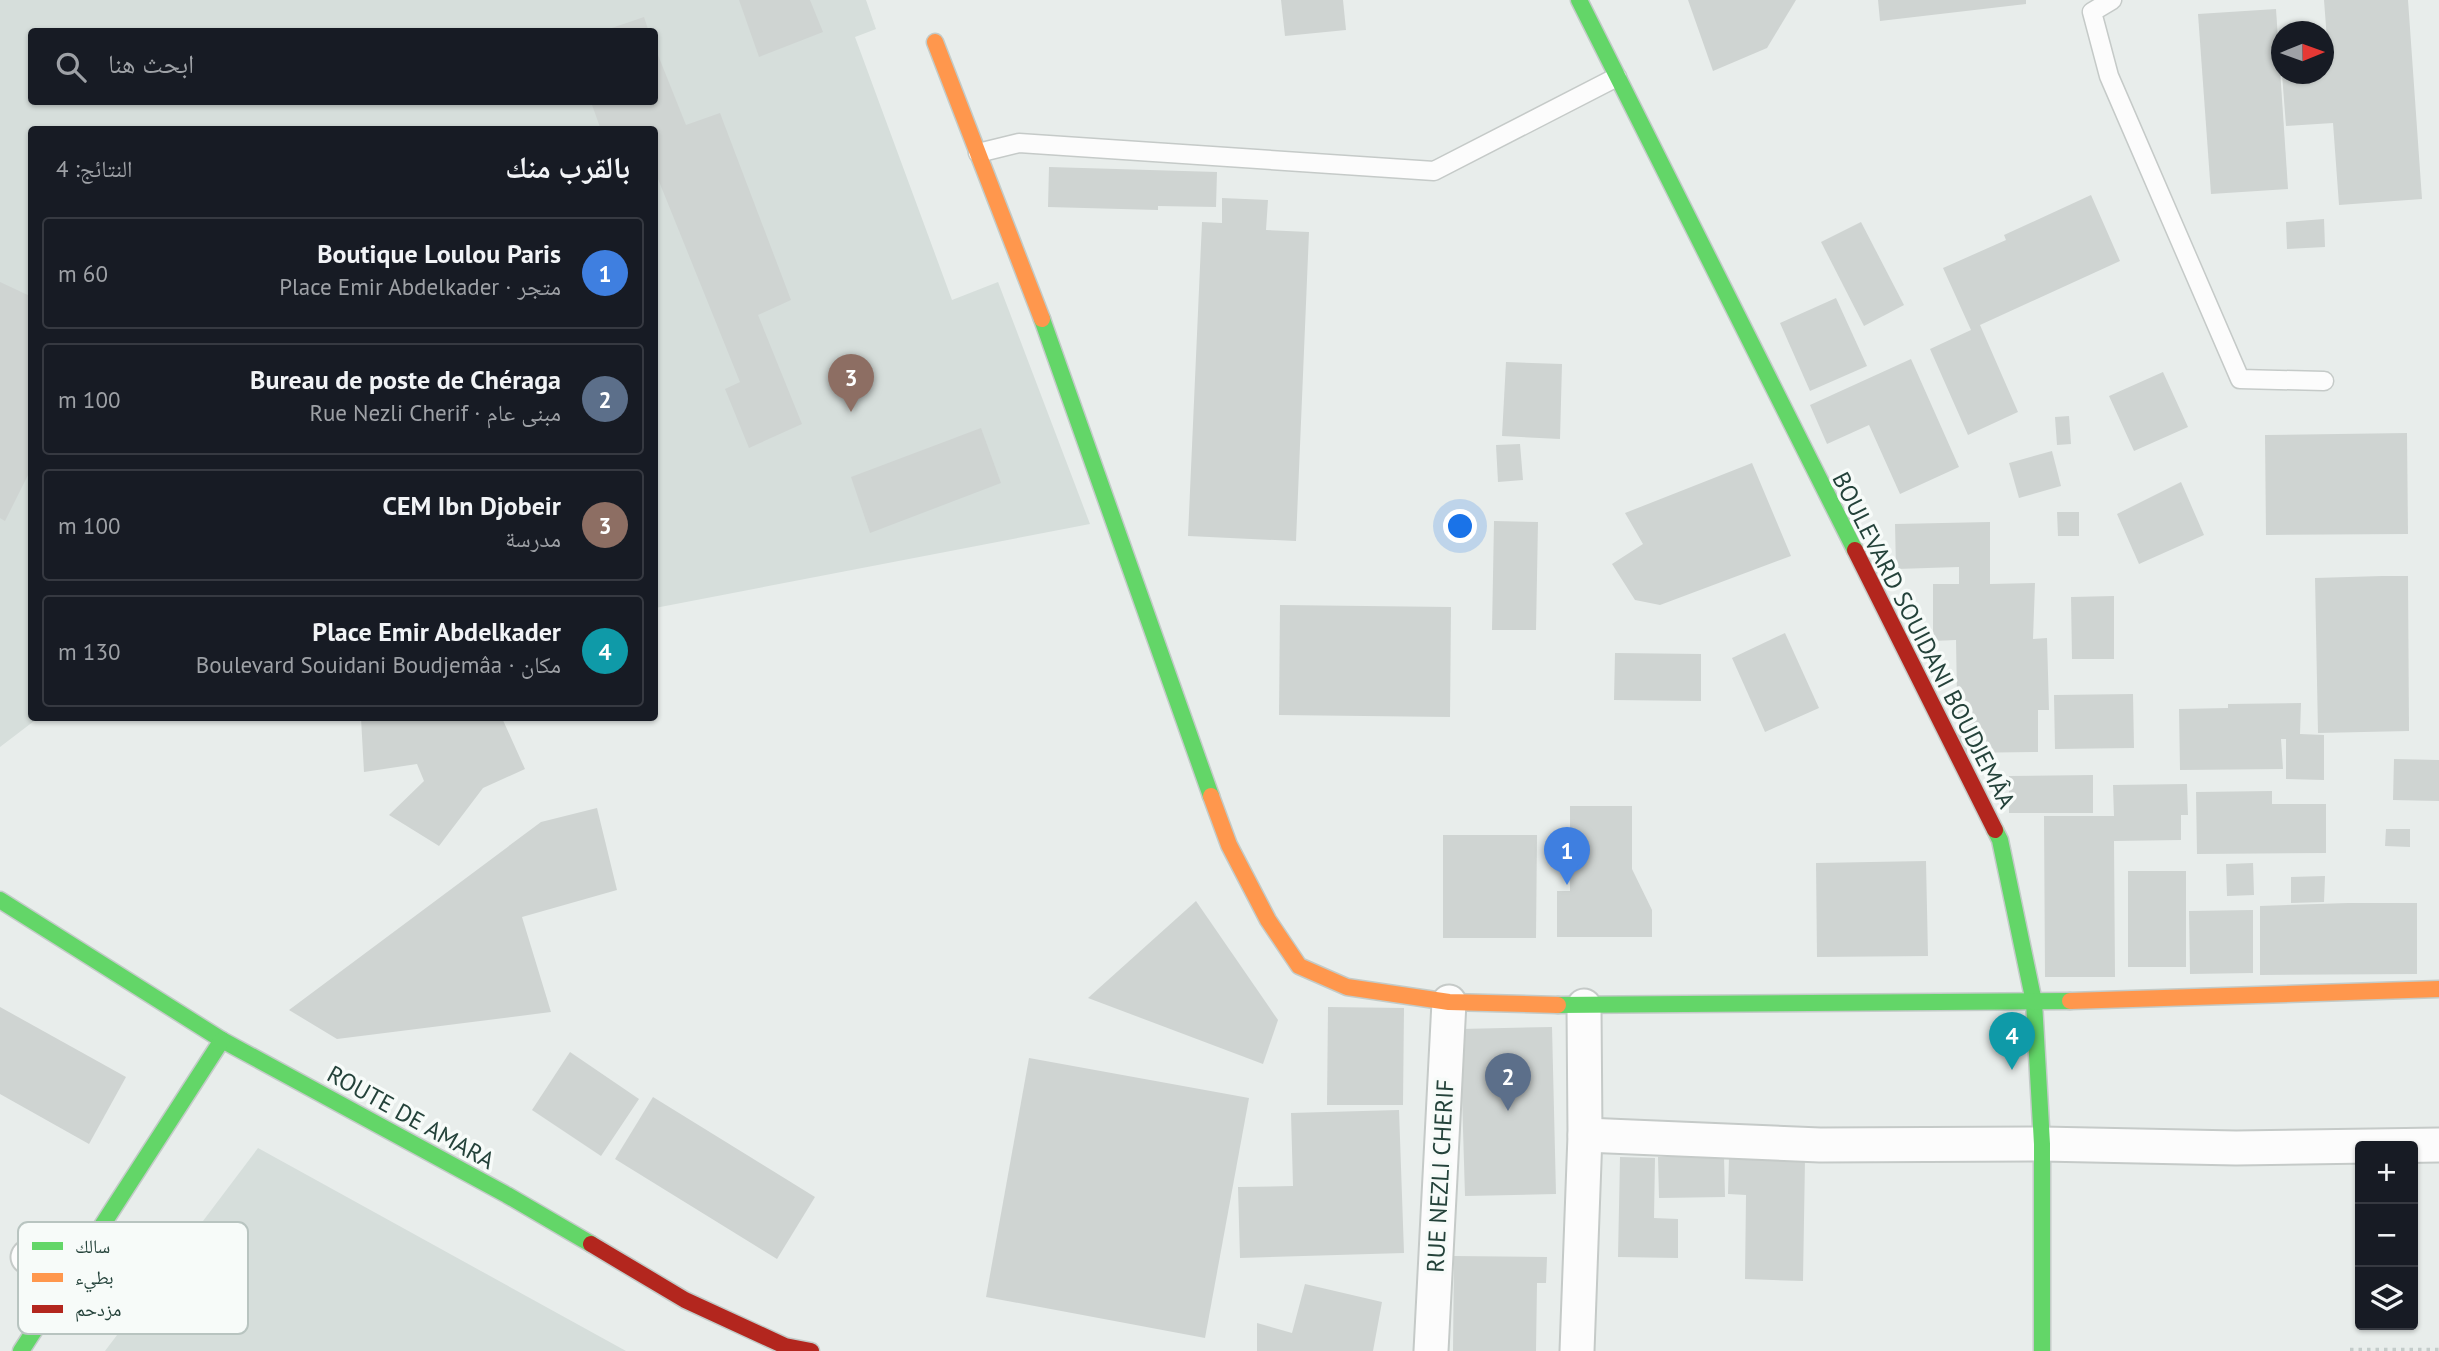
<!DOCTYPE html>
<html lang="ar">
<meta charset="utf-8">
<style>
:root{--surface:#171b24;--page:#242831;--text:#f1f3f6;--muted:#9ea1a6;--line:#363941;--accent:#697e78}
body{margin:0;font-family:"PT Sans","Noto Naskh Arabic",sans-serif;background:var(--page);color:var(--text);direction:rtl}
.controls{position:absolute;right:21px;bottom:21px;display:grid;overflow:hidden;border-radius:7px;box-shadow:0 2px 5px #0004}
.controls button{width:63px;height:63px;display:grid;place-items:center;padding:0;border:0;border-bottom:2px solid var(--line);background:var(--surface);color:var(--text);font:35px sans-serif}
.compass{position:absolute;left:2271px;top:21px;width:63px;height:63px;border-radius:50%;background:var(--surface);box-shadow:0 2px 5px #0004;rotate:89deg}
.you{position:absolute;left:1461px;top:527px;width:24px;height:24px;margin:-18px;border:5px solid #fff;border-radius:50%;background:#1a73e8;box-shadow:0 0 0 10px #1a73e833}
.badge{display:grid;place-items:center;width:46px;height:46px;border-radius:50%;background:var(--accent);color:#fff;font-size:23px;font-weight:700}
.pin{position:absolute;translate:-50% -58px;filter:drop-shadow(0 2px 4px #0008)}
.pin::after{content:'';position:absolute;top:37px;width:24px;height:21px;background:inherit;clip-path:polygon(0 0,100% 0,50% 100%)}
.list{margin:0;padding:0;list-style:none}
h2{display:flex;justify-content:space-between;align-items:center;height:91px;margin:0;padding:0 28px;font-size:30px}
h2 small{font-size:23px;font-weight:400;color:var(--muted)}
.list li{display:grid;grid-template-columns:46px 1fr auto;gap:21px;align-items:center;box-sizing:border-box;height:112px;margin:0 14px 14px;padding:0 14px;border:2px solid var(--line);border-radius:7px}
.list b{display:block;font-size:26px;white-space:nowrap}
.list p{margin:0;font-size:23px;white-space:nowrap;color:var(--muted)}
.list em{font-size:23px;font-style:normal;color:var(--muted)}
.icon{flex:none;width:38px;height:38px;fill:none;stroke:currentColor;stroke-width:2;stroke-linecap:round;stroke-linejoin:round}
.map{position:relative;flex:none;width:2439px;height:1351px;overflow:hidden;direction:ltr}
.search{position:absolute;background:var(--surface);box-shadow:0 2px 5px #0004;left:28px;top:28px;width:630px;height:77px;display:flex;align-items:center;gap:18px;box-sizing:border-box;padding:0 24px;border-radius:7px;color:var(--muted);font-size:26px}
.panel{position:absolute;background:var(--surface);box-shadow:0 2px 5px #0004;left:28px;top:126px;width:630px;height:595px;border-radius:7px;direction:rtl}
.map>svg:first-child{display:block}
</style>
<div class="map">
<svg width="2439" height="1351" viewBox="0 0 2439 1351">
<rect width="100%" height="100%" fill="#e8edeb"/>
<g fill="#d6dedb" fill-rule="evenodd">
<path d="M0 0H866L876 29 855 37 952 300 998 282 1090 524 655 608 654 130H32V718H38L0 747ZM32 32H654V102H32Z"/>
<path d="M258 1148 626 1351H105Z"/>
</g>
<g fill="#cfd4d2">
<path d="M739 0H810L823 32 759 57Z"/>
<path d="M1281 0H1343L1346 30 1285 36Z"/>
<path d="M1688 0H1796L1767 48 1713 71Z"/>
<path d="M1878 0H2026V4L1880 21Z"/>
<path d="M2324 0H2408L2422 199 2339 205 2333 123 2286 126 2282 74H2324V53H2328Z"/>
<path d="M2276 9 2288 189 2211 194 2198 14Z"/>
<path d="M644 17 649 32H603V31Z"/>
<path d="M654 45 686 125 720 113 791 300 758 315 802 424 749 448 725 389 740 382 654 169V130H601L591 102H654Z"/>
<path d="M1049 167 1217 172 1216 207 1158 206V210L1048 207Z"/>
<path d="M2091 195 2120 261 1980 325 2018 412 1968 435 1930 349 1971 330 1943 268 2006 240 2004 235Z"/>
<path d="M1222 198 1268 200 1266 230 1309 232 1296 541 1188 536 1202 222 1222 223Z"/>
<path d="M2324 219 2325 247 2287 249 2286 222Z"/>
<path d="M1861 222 1904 305 1864 326 1821 242Z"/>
<path d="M0 282 32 297V467L5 521 0 518Z"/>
<path d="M1836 298 1867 366 1810 391 1780 323Z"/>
<path d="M1911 359 1959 467 1900 494 1869 425 1827 444 1810 405Z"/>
<path d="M1506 362 1562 364 1560 439 1502 436Z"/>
<path d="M2163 372 2188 427 2134 451 2109 396Z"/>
<path d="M2069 416 2071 444 2057 445 2055 417Z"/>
<path d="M981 428 1001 483 870 533 851 477Z"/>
<path d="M2407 433 2408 534 2266 535 2265 435Z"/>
<path d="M1520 444 1523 480 1498 482 1496 445Z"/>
<path d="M2052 451 2061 486 2019 498 2009 463Z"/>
<path d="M1752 463 1791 556 1660 605 1635 600 1612 564 1643 544 1625 513Z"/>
<path d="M2181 482 2204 535 2139 564 2117 514Z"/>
<path d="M2057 512H2079V536H2058Z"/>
<path d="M1494 521 1538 522 1536 630H1492Z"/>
<path d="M1990 522V584L2035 583 2033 639 2047 638 2049 710H2038V752L1958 753 1956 640 1933 641V584H1959V567L1896 569 1895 524Z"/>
<path d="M2382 576H2408L2409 731 2318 733 2315 578Z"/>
<path d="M2114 596V659H2072L2071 597Z"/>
<path d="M1280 605 1451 607 1450 717 1279 715Z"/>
<path d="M1785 633 1819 708 1765 732 1732 658Z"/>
<path d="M1615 653 1701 654V701L1614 700Z"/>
<path d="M2133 694 2134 748 2055 749 2054 695Z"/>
<path d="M2301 703 2300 734 2324 735V780L2286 779V739H2281L2283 769 2180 770 2179 709 2228 708V704Z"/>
<path d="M361 718H502L525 769 483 788 439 846 389 815 424 781 417 764 364 772Z"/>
<path d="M2394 759 2439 760V801L2393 800Z"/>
<path d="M2093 775V813H2009V776Z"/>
<path d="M2187 784 2188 815H2181V840L2114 841 2115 977H2045L2044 816H2114L2113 785Z"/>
<path d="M2272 791V804H2326V853L2197 854 2196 792Z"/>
<path d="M1570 806H1632V869L1652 910V937H1557V891H1570Z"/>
<path d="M597 808 617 890 522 917 551 1012 337 1039 289 1010 541 822Z"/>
<path d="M2386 829H2410V847L2385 846Z"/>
<path d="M1443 835H1537L1536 938H1443Z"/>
<path d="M1926 861 1928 956 1817 957 1816 863Z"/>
<path d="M2253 863 2254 895 2227 896 2226 864Z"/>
<rect x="2128" y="871" width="58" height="96"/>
<path d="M2325 876 2324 902 2291 903V877Z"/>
<path d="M1196 901 1278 1020 1263 1064 1088 998Z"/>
<path d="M2348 903H2417V974L2260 975V906Z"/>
<path d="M2253 910V973L2190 974 2189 911Z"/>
<path d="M0 1007 126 1077 89 1144 0 1094Z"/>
<path d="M1328 1007 1404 1008 1403 1105H1327Z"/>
<path d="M1552 1027 1556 1194 1465 1196 1460 1029Z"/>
<path d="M570 1052 639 1099 601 1156 532 1110Z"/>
<path d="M1029 1058 1249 1098 1205 1338 986 1297Z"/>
<path d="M653 1097 815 1197 777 1259 615 1159Z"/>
<path d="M1399 1110 1404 1253 1240 1258 1238 1187 1293 1186 1291 1113Z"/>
<path d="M1620 1157 1655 1158 1654 1218 1678 1219V1258L1618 1257Z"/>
<path d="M1658 1157H1724L1725 1197 1659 1198Z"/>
<path d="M1729 1158 1805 1159 1803 1281 1745 1279 1746 1195 1728 1194Z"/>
<path d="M1454 1256 1547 1257 1546 1283H1537L1536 1351H1453Z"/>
<path d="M1305 1284 1382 1302 1373 1351H1257V1323L1292 1333Z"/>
</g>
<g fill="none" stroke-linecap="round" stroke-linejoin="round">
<defs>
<g id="lane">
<path d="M2112 0 2092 12 2109 76 2240 379 2324 381"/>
<path d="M978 153 1019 143 1434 171 1617 77"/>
</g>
<g id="street">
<path d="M1585 1135 1820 1145 2042 1144 2236 1148 2439 1145"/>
<path d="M28 1257 66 1280"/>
<path d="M1431 1351 1449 1002"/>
<path d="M1577 1351 1585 1135 1584 1006"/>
</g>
<g id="fast">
<path d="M1579 0 1855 550"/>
<path d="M1042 319 1211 796"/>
<path d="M1995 830 2000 840 2034 1002 2042 1144V1351"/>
<path d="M0 900 222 1040 507 1195 591 1244"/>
<path d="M1558 1005 2070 1001"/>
<path d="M21 1351 222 1040"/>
</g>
<g id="slow">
<path d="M935 42 1042 319"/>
<path d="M1211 796 1229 845 1268 920 1299 966 1347 987 1449 1002 1558 1005"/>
<path d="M2070 1001 2439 989"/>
</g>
<g id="jam">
<path d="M1855 550 1995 830"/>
<path d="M591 1244 685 1300 785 1346 811 1351"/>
</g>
</defs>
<use href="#lane" stroke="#c5cac8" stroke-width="21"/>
<use href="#street" stroke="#c5cac8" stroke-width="37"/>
<use href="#fast" stroke="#c3cbc8" stroke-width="19"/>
<use href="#slow" stroke="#c3cbc8" stroke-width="19"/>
<use href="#jam" stroke="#c3cbc8" stroke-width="19"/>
<path stroke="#c3ccca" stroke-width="4.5" stroke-dasharray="3.5 5" stroke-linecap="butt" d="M2350 1350H2439"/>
<use href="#lane" stroke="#fcfcfc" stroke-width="18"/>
<use href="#street" stroke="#fcfcfc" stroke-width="33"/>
<use href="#fast" stroke="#63d668" stroke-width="16"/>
<use href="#slow" stroke="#ff974d" stroke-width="16"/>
<use href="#jam" stroke="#b3261e" stroke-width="16"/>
</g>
<g text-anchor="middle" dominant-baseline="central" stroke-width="7" stroke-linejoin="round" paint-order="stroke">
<g font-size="24" fill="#24423a" stroke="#f7fbf9">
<text transform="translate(1924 640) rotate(63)">BOULEVARD SOUIDANI BOUDJEMÂA</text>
<text transform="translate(411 1117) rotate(29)">ROUTE DE AMARA</text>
<text transform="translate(1440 1176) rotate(-87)">RUE NEZLI CHERIF</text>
</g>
</g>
<rect x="18" y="1222" width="230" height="112" rx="10" fill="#f7fbf9" stroke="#b8c4c0" stroke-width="2"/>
<rect x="32" y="1242" width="31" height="8" fill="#63d668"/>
<rect x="32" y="1273" width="31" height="9" fill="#ff974d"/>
<rect x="32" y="1305" width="31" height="8" fill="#b3261e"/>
<g font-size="19" fill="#24423a">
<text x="75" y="1253">سالك</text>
<text x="75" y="1284">بطيء</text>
<text x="75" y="1316">مزدحم</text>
</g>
</svg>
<div class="controls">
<button>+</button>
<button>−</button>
<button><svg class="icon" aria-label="layers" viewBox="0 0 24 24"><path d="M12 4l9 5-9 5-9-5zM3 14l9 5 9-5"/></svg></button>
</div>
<svg class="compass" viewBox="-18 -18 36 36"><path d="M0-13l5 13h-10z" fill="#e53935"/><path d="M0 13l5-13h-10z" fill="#9ea1a6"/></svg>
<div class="you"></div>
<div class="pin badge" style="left:1567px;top:885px;background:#3f7fe0">1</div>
<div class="pin badge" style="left:1508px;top:1111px;background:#5c6f8a">2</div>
<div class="pin badge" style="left:851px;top:412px;background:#8d6e63">3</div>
<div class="pin badge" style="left:2012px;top:1070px;background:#0f9aa8">4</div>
<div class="search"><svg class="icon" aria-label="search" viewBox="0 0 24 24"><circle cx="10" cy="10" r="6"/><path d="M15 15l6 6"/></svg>ابحث هنا</div>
<section class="panel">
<h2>بالقرب منك<small>النتائج: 4</small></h2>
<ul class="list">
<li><span class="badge" style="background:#3f7fe0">1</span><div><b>Boutique Loulou Paris</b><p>متجر · Place Emir Abdelkader</p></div><em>60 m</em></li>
<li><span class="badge" style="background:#5c6f8a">2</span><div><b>Bureau de poste de Chéraga</b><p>مبنى عام · Rue Nezli Cherif</p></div><em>100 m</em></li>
<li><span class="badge" style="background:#8d6e63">3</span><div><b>CEM Ibn Djobeir</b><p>مدرسة</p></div><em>100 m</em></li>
<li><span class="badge" style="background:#0f9aa8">4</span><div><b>Place Emir Abdelkader</b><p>مكان · Boulevard Souidani Boudjemâa</p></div><em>130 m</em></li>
</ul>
</section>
</div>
